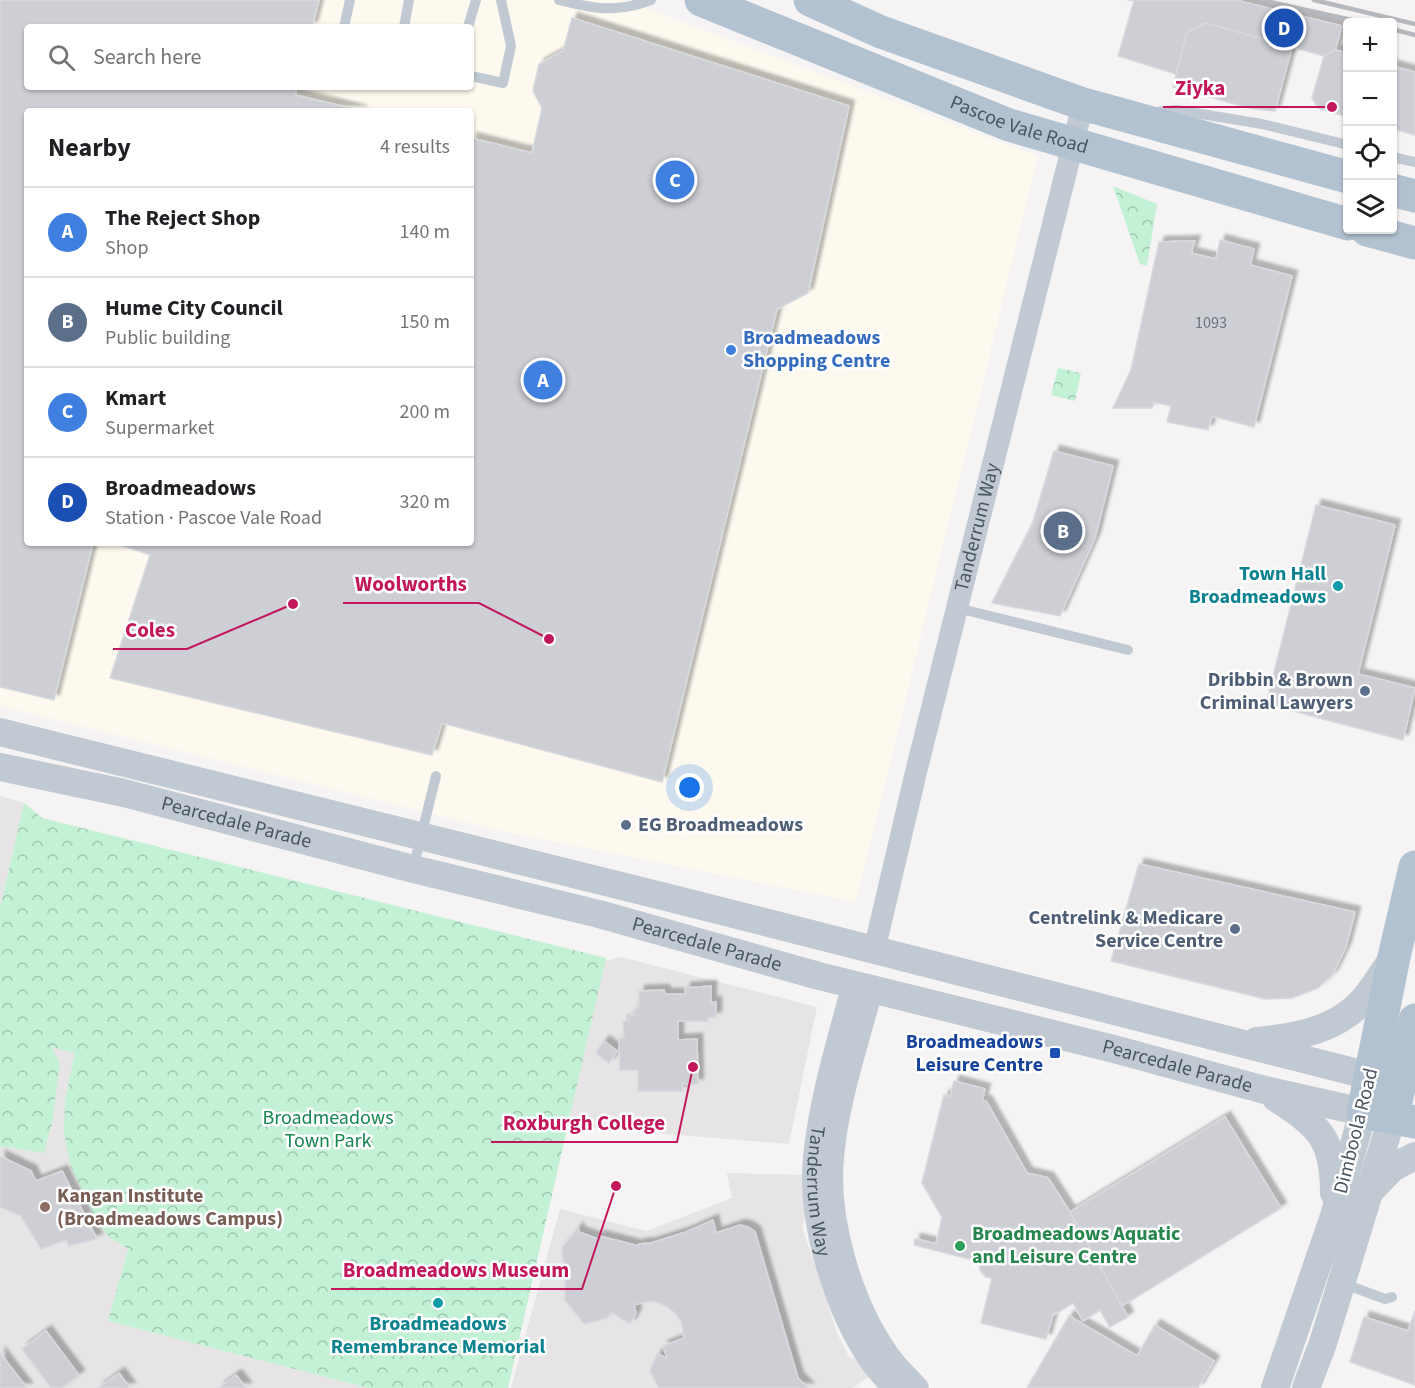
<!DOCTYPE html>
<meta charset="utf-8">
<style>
:root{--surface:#fff;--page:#f6f6f6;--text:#202124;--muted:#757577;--line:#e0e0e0;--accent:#b45309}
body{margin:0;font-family:"Source Sans 3",sans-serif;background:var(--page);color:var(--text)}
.controls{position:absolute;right:18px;top:18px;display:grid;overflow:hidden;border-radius:6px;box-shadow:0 2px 4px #0004}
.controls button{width:54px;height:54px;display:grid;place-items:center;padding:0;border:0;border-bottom:2px solid var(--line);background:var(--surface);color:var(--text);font:30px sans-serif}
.you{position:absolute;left:690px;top:788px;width:21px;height:21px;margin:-15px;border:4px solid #fff;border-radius:50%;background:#1a73e8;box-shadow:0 0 0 9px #1a73e833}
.badge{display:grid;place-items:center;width:39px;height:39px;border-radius:50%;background:var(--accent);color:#fff;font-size:20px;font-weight:700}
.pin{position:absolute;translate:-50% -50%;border:3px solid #fff;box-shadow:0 2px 6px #0006}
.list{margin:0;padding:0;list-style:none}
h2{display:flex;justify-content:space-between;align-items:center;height:78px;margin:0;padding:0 24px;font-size:26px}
h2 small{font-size:20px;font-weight:400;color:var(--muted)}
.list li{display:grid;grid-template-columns:39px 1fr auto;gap:18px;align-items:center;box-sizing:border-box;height:90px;padding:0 24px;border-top:2px solid var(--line)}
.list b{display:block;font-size:22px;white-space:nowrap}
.list p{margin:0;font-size:20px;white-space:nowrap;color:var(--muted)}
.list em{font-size:20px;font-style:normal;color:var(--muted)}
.icon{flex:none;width:33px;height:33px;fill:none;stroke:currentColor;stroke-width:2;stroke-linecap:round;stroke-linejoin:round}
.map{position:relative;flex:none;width:1415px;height:1388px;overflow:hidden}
.search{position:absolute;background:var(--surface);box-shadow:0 2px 4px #0004;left:24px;top:24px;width:450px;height:66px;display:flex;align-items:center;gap:15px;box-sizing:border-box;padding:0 21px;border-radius:6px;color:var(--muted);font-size:22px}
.panel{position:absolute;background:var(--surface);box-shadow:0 2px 4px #0004;left:24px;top:108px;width:450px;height:438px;border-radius:6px}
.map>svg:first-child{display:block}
</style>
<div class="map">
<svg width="1415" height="1388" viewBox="0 0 1415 1388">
<defs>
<pattern id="forest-crowns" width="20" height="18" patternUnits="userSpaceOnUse" patternTransform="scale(1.5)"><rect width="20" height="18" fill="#c3f1d5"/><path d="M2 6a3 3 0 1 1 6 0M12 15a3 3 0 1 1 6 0" fill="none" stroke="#a0c6b0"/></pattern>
<filter id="shadow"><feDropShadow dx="5.5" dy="-5.5" stdDeviation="1.5" flood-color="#0004"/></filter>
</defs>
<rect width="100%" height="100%" fill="#f5f3f3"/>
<path fill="#fdf9ef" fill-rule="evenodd" d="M0 0H624L1038 156 856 902 496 830 0 706ZM27 27H471V87H27ZM27 111H471V543H27Z"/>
<g fill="#e6e4e5">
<path d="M0 796 24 803 0 908Z"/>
<path d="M621 957 817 1007 789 1144 568 1126 602 962Z"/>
<path d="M0 1032 76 1053 65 1100V1134L85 1194 96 1221 109 1237 128 1249 108 1321 368 1388H0Z"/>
<path d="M727 1173 806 1175 810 1209 802 1226 837 1333 849 1357 860 1361 868 1377 853 1388H511L560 1209 646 1231 732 1198Z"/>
</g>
<g fill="url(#forest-crowns)">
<path d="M1113 186 1157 204 1147 266 1140 264Z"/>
<path d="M1058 368 1081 373 1075 401 1051 395Z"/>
<path d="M24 803 42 818 606 958 508 1388H368L108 1321 128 1249 109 1237 96 1221 71 1167 64 1134 65 1100 75 1053 51 1047 60 1063 52 1123 44 1153 0 1146V908Z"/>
</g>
<g fill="#cdcfd5" stroke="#d7d9de" stroke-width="1.5" filter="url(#shadow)">
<path d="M0 0H319L312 27H27V87H297L295 95 362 111H27V543H93L54 700 0 687Z"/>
<path d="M1127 0H1235L1342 26 1335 50 1324 56 1205 23 1187 32 1176 74 1118 56 1134 1Z"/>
<path d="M572 18 849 106 808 293 777 309 662 782 442 723 432 755 110 678 150 555 115 543H471V138L532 153 542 108 533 91 539 64 563 51Z"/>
<path d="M1205 23 1292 47 1275 111 1253 109 1173 87 1187 32Z"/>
<path d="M1335 50 1348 53V117L1318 108 1312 98 1324 56Z"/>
<path d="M1392 66 1415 72V135L1392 129Z"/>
<path d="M1220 240 1254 249 1250 265 1292 276 1254 427 1212 416 1208 430 1167 422 1171 406 1154 402 1152 408H1113L1131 370 1159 242 1195 241 1191 253 1216 259Z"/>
<path d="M1054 451 1113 466 1095 538 1060 616 992 603 1033 522Z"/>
<path d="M1316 505 1395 525 1358 674 1415 688 1403 740 1266 704Z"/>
<path d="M1139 864 1355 912 1346 947 1333 974 1318 988 1292 998 1265 999 1111 961Z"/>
<path d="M711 986V1003L716 1002V1017L707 1018 708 1021H678V1040L697 1039 698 1084H682L683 1091H638V1070H620L619 1038H624L623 1021H629L630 1015H635L634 1009 639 1008V991L664 990 665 994H685V988Z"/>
<path d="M604 1041 617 1051 609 1063 596 1053Z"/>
<path d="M954 1081 985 1089 982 1101H986L1027 1173 1048 1178 1070 1212 1128 1317 1110 1327 1100 1310 1083 1321 1073 1303 1055 1314 1054 1311 1046 1339 981 1323 992 1278 986 1277 983 1274 980 1270V1262L914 1245 915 1239 936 1244 942 1217 922 1183 944 1095 950 1097Z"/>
<path d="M1225 1117 1281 1208 1122 1306 1070 1212Z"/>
<path d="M0 1156 31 1171 36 1181 62 1171 97 1239 69 1246 66 1240 41 1249 21 1216 0 1207Z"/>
<path d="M713 1220 716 1233 740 1225 748 1227 755 1232 798 1378 808 1388H659L650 1371 657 1354 667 1358 663 1346 684 1338 682 1324 677 1315 668 1307 654 1301 645 1302 634 1305 636 1313 630 1324 611 1312 607 1318 584 1324 565 1300V1273L562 1248 578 1228 579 1232 598 1239 599 1236 639 1246V1244L651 1243 686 1232Z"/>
<path d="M1415 1311V1385L1350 1362 1364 1317 1408 1331Z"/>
<path d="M1069 1316 1137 1356 1155 1325 1214 1361 1198 1388H1027Z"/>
<path d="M46 1331 79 1375 62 1388H51L22 1349Z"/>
<path d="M0 1353 27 1388H0Z"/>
<path d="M119 1373 130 1388H98Z"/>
<path d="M236 1375 246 1388H219Z"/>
</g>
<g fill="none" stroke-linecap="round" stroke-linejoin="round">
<g stroke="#c1cad2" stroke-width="10">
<path d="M559 0C594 9 616 13 651 0"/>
<path d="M344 27 350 0"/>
<path d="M404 27 409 0"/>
<path d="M468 27 476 0"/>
<path d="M471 76 503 83 511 46 501 0"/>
<path d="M1156 112 1177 110 1262 124 1348 145"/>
<path d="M1392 157 1415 162"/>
<path d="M957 608 1128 650"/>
<path d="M413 869 436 776"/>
<path d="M1342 1283 1385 1299 1392 1297"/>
</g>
<g stroke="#c1cad2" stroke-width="22">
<path id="s1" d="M874 951 916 772 1083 104"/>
<path id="s2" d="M853 984C838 1040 820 1098 814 1157 808 1223 834 1309 872 1364 878 1372 886 1380 893 1388"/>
<path d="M872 989C858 1044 838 1100 833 1158 827 1220 852 1303 888 1354 896 1366 908 1377 918 1388"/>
</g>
<g stroke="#c1cad2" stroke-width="28">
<path d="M0 732 670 898 1370 1076"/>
<path id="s3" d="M0 767 124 793 413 869 599 914 819 976 1114 1049 1261 1089 1363 1112 1334 1216 1275 1388"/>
<path d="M1257 1041C1297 1037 1338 1030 1365 998 1375 986 1383 972 1392 960"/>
<path d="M1276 1098C1319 1126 1334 1138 1334 1193"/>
<path d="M1372 1189 1392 1168 1415 1156"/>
<path d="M1306 1388 1323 1343 1392 1118"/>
</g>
<g stroke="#b3c2d1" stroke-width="33">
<path id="s4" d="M701 0 1009 125 1348 224"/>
<path d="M810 0 881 32 1083 104 1348 177"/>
<path d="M1392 190 1415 196"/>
<path d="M1367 230 1415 243"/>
<path d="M1415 867 1394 957 1363 1112 1415 1122"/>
<path d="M1392 1118 1415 1020"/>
</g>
<g stroke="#b5b8bd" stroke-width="4.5">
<path d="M1260 0 1361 22"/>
<path d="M1314 0 1415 24"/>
<path d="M1392 29 1415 35"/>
</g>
</g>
<circle fill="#3f7fe0" stroke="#fff" stroke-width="2" cx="731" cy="350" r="6"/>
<g fill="#0f9aa8" stroke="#fff" stroke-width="2">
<circle cx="1338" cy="586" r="6"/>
<circle cx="438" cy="1303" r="6"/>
</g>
<g fill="#5c6f8a" stroke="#fff" stroke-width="2">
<circle cx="1365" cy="691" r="6"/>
<circle cx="626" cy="825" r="6"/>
<circle cx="1235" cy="929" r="6"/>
</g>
<rect fill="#1a4fb4" stroke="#fff" stroke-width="2" x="1049" y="1047" width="12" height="12" rx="3"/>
<circle fill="#8d6e63" stroke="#fff" stroke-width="2" cx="45" cy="1207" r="6"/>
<circle fill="#2e9e5b" stroke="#fff" stroke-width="2" cx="960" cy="1246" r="6"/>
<g text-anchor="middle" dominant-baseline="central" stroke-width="5" stroke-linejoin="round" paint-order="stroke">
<g font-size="16" fill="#6b747e">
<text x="1211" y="323">1093</text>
</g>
<g font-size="20" fill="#4a5661" stroke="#fff">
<text stroke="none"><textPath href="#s4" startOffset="342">Pascoe Vale Road</textPath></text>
<text stroke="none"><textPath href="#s1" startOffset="436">Tanderrum Way</textPath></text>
<text stroke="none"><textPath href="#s3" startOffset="243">Pearcedale Parade</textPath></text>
<text stroke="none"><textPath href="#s3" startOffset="729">Pearcedale Parade</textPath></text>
<text stroke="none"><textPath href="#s3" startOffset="1215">Pearcedale Parade</textPath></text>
<text transform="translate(1356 1131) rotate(-76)">Dimboola Road</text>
<text stroke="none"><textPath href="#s2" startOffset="212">Tanderrum Way</textPath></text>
</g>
<g font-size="20" font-weight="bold" fill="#366cbe" stroke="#fff" text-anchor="start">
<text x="743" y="338">Broadmeadows<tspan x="743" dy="23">Shopping Centre</tspan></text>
</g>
<g font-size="20" font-weight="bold" fill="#0d838f" stroke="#fff" text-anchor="end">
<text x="1326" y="574">Town Hall<tspan x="1326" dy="23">Broadmeadows</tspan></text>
<text x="438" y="1324" text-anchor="middle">Broadmeadows<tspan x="438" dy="23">Remembrance Memorial</tspan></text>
</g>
<g font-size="20" font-weight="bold" fill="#4e5e75" stroke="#fff" text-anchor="end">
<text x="1353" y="680">Dribbin &amp; Brown<tspan x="1353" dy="23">Criminal Lawyers</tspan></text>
<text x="638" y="825" text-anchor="start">EG Broadmeadows</text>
<text x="1223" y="918">Centrelink &amp; Medicare<tspan x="1223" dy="23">Service Centre</tspan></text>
</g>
<g font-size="20" font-weight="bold" fill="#164399" stroke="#fff" text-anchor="end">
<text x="1043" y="1042">Broadmeadows<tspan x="1043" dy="23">Leisure Centre</tspan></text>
</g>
<g font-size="20" fill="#17864f" stroke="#fff">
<text x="328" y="1118">Broadmeadows<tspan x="328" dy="23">Town Park</tspan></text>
</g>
<g font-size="20" font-weight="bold" fill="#785e54" stroke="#fff" text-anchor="start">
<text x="57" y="1196">Kangan Institute<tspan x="57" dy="23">(Broadmeadows Campus)</tspan></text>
</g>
<g font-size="20" font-weight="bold" fill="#27864d" stroke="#fff" text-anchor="start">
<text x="972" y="1234">Broadmeadows Aquatic<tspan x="972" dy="23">and Leisure Centre</tspan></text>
</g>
</g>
<path fill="none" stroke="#c2185b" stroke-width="2" d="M1332 107L1237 107H1163M549 639L479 603H343M293 604L187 649H113M693 1067L677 1142H491M616 1186L582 1289H331"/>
<g fill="#c2185b" stroke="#fff" stroke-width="2">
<circle cx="1332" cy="107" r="6"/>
<circle cx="549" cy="639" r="6"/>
<circle cx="293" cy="604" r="6"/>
<circle cx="693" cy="1067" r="6"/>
<circle cx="616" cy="1186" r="6"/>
</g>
<g font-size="21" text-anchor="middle" font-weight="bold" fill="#c2185b" stroke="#fff" stroke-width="5" stroke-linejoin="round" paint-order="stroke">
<text x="1200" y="95">Ziyka</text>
<text x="411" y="591">Woolworths</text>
<text x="150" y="637">Coles</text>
<text x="584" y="1130">Roxburgh College</text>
<text x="456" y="1277">Broadmeadows Museum</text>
</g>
</svg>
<div class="controls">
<button>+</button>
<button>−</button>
<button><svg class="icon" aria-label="locate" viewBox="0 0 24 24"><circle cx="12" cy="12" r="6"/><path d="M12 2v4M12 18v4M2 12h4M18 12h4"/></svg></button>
<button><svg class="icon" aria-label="layers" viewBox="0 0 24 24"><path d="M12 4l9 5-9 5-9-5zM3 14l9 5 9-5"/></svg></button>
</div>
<div class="you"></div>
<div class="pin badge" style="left:543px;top:380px;background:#3f7fe0">A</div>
<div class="pin badge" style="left:1063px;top:531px;background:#5c6f8a">B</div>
<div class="pin badge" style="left:675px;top:180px;background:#3f7fe0">C</div>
<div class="pin badge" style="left:1284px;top:28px;background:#1a4fb4">D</div>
<div class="search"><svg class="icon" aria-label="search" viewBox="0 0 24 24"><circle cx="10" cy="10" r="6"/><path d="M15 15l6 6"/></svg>Search here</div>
<section class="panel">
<h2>Nearby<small>4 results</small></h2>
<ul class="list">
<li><span class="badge" style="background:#3f7fe0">A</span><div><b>The Reject Shop</b><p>Shop</p></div><em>140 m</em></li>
<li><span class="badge" style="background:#5c6f8a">B</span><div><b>Hume City Council</b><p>Public building</p></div><em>150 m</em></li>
<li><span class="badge" style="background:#3f7fe0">C</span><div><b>Kmart</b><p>Supermarket</p></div><em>200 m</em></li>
<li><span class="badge" style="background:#1a4fb4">D</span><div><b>Broadmeadows</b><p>Station · Pascoe Vale Road</p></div><em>320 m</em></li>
</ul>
</section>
</div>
